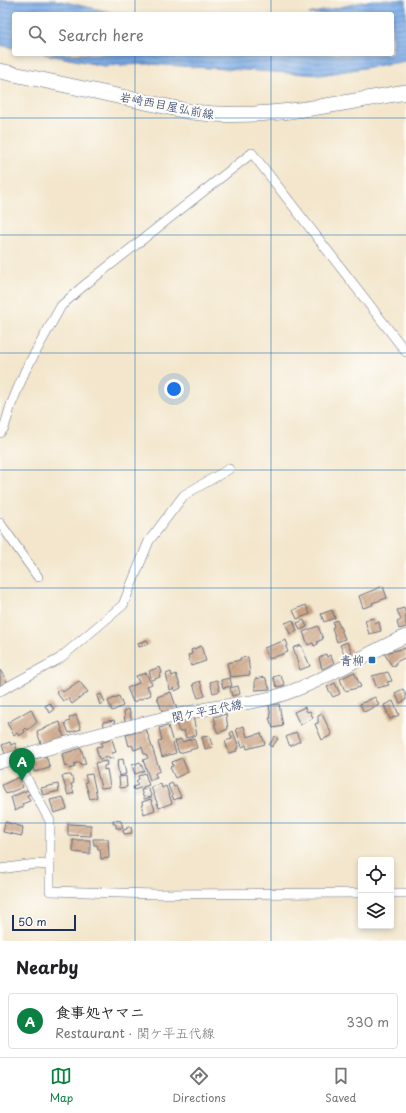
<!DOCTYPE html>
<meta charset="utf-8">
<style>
:root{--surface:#fff;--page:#f2f2f2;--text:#202124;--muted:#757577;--line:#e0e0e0;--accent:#0b8043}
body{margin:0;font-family:"Playpen Sans","Klee One",sans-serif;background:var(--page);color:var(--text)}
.controls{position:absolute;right:12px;bottom:12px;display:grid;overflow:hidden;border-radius:4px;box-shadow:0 2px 6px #0003}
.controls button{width:36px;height:36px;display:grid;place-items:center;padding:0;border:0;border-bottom:1px solid var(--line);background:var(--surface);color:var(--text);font:20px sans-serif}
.scale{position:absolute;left:12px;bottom:10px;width:64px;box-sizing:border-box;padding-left:4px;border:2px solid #1b2f5e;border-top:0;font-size:11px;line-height:14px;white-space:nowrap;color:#1b2f5e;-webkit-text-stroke:3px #fdfcf7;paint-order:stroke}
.you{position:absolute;left:174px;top:389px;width:14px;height:14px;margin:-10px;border:3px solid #fff;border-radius:50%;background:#1a73e8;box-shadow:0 0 0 6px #1a73e833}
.badge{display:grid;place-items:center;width:26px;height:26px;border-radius:50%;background:var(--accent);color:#fff;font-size:13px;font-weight:700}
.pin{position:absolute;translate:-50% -33px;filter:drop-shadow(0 1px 2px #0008)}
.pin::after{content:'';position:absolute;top:21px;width:14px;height:12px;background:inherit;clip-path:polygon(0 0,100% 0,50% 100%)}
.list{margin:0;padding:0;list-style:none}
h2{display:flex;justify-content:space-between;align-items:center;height:52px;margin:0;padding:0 16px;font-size:17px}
h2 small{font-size:13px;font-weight:400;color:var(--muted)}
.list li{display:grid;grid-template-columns:26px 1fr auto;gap:12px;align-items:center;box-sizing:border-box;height:56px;margin:0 8px 8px;padding:0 8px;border:1px solid var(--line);border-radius:4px}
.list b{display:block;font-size:15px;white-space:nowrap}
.list p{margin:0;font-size:13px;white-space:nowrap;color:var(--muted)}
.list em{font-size:13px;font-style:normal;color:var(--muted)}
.icon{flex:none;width:22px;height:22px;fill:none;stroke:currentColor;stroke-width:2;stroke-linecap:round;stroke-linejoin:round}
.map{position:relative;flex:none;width:406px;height:941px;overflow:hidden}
.search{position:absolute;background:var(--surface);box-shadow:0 2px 6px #0003;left:12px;right:12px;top:12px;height:44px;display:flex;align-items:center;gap:10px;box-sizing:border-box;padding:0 14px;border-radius:4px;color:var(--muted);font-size:15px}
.sheet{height:116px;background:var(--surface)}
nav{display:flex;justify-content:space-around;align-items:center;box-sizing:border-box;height:56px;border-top:1px solid var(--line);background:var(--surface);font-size:11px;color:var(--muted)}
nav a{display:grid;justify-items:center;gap:2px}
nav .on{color:var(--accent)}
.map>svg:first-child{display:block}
</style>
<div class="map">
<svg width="406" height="941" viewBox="0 0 406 941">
<defs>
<pattern id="water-rules" width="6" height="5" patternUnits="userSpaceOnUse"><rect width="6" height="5" fill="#7babe6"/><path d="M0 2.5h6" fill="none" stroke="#648cbe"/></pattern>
<pattern id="building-hatch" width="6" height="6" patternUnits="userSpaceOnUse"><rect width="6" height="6" fill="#cda484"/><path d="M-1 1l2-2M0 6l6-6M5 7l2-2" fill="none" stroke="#a6866f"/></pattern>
</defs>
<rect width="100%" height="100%" fill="#fdfcf7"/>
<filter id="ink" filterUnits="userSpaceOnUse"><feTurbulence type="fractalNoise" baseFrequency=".025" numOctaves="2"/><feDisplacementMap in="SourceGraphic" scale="8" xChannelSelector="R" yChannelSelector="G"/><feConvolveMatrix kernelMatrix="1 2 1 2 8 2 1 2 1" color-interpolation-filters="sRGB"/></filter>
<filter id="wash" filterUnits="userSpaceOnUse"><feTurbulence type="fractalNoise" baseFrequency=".012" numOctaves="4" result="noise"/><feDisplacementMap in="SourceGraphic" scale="16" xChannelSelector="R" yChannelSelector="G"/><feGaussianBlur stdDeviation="0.9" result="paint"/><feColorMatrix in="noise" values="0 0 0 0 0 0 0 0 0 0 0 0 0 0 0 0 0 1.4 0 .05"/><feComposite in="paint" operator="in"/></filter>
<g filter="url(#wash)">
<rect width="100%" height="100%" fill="#f3e6cc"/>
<g fill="url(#water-rules)" stroke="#4b6da2">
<path d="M0 0H55L120 14H14V48L0 45Z"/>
<path d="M372 0H406V61L321 75 148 64 104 66 44 54H392V14H309Z"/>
</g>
<g id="blocks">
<g fill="url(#building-hatch)">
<path d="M383 586 387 598 372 603 373 605 363 608 359 596Z"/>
<path d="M306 605 310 614 297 619 293 610Z"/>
<path d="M404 608 406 615V627L399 629 397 622 401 620 397 610Z"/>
<path d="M332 610 335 618 324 622 321 614Z"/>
<path d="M374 618 375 623 379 622 381 631 369 634 365 620Z"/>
<path d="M293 620 297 631 290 634 285 623Z"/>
<path d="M304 620 307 627 300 630 297 623Z"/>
<path d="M337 620 345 639 337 642 332 628 334 627 333 622Z"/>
<path d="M318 626 323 639 317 642 318 644 314 646 313 643 308 645 303 632Z"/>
<path d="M147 640 149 644 139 647 138 643Z"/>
<path d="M286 640 288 646 286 647 288 652 269 659 264 648Z"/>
<path d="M347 642 352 652 345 656 340 645Z"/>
<path d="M301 645 310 666 300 670 293 648Z"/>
<path d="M201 646 206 661 191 666 188 655 192 654 191 650Z"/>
<path d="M406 648V657L398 661 395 663 396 665 392 666 384 653Z"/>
<path d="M326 654 327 657 330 655 334 663 322 669 319 658Z"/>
<path d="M248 657 250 675 230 677 227 663 240 660V658Z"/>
<path d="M160 667 162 673 159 674 160 677 152 680 149 671Z"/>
<path d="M0 670 8 683 0 688Z"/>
<path d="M171 672 172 676 176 674 181 688 175 691 174 688 170 690 166 674Z"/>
<path d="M354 672 361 687 345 691 340 679Z"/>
<path d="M388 672 392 681 387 682 389 685 377 688 372 676Z"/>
<path d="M146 673 152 684 147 686 151 695 133 702 127 688 139 683 136 676Z"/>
<path d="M280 675 285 685 277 687 273 677Z"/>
<path d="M265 677 270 689 255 690V679Z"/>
<path d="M230 678 232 686 223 688 221 680Z"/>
<path d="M217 680 220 691 213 693 210 682Z"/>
<path d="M79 681 88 692 72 704 68 698 63 701 56 692 61 689 63 692Z"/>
<path d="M200 681 205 696 198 698 193 684Z"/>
<path d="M335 683 340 694 333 697 327 687Z"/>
<path d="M238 686 240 694 232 696 230 688Z"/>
<path d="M403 689 406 695V700L400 703 395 693Z"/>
<path d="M171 692 177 709 163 714 157 697Z"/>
<path d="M101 694 105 702 100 705 97 696Z"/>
<path d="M119 696 123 706 112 711 108 701Z"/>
<path d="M375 697 379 705 364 712 360 704Z"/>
<path d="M393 701 399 715 390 719 384 705Z"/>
<path d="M50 703 54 710 50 713 45 706Z"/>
<path d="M279 704 283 726 273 728 269 718H271L269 705Z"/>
<path d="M305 707 307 712 310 711 313 718 300 725 294 712Z"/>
<path d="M31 709 37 722 28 730 26 728 24 730 25 732 19 736 17 733 14 735 7 723Z"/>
<path d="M129 709 132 722 125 723 124 711Z"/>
<path d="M226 714 228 729 218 733 214 724H216L214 717Z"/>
<path d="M322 714 332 735 322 740 315 724 318 723V716Z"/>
<path d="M76 715 81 729 69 733 65 723 70 721 69 718Z"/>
<path d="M193 717 197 735 186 738 184 730 179 732 176 722Z"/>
<path d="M114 720 116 726 105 729 103 722Z"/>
<path d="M60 722 64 738 41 744 37 731Z"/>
<path d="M168 726 176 753 162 757 158 742 162 740 159 728Z"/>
<path d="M244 726 247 737 261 733 265 744 247 749 246 745 242 747 236 729Z"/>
<path d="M146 729 160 771 155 773 157 778 150 780 143 760 148 758 146 754H144L142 747 134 750 132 745 129 746 126 735Z"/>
<path d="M233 731 239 748 236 749 237 751 229 753 225 741 232 739 230 733Z"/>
<path d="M296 732 300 741 290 746 286 737Z"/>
<path d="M209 736 213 747 205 749 202 737Z"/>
<path d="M275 736 278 739 272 747 269 745Z"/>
<path d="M194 738 197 748 179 753 175 741 181 739 182 742Z"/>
<path d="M112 739 116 752 112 753 113 758 109 759 108 757 99 759 96 747 102 746 101 743Z"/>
<path d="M10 742 11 745 15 743 17 750 6 756 2 745Z"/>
<path d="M81 748 86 764 81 765 80 762 74 764 75 767 69 769 68 766 65 767 62 754Z"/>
<path d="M46 756 50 768 34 772 31 760Z"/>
<path d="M182 758 188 772 175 778 170 767 173 766 172 762Z"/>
<path d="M123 759 126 774 119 776 117 763H119L118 760Z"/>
<path d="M106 761 107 765 104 766V770L107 769 110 787 101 788 95 763Z"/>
<path d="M140 762 144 771 135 774 132 765Z"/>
<path d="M145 773 149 785 134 790 133 787 138 785 136 781 139 779 138 776Z"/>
<path d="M92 774 97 797 90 799 85 782H87L85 775Z"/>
<path d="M68 775H71L74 783 71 784 74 793 68 795 62 776Z"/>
<path d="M126 776 127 787 120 788 119 777Z"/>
<path d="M19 777 23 787 6 794 2 785Z"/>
<path d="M172 783 174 787 176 786 181 797 174 800 168 785Z"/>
<path d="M58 784 59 791 43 795 41 788Z"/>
<path d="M161 784 162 788 166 786 172 803 159 808 151 787Z"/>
<path d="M148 788 152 797 144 799 141 790Z"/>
<path d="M28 790 30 794 27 795 30 801 22 804 23 807 15 811 11 797Z"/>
<path d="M63 797 67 809 54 813 50 800Z"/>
<path d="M151 799 155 810 144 814 142 802Z"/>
<path d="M113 820 121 821 123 828H116V824H113Z"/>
<path d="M5 822 23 827 22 836 3 832Z"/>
<path d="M68 824 91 825V836L68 835Z"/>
<path d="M127 827H131L132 833 124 834 123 830 127 829Z"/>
<path d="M93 839H108L109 858 101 859 100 849H98L97 845H94Z"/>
<path d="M73 840H90V854L73 852Z"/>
</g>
</g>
</g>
<g filter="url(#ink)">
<use href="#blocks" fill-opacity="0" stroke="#676f84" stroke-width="1"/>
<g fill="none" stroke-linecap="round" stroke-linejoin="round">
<defs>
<g id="minor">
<path d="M0 433 4 428 11 405 25 371 61 306 81 288 252 153 406 352"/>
<path d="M0 523 38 577"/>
<path d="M0 691 59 659 123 605 149 541 184 495 229 469"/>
<path d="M15 757 50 821V891L155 894 361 893"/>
<path d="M0 869 35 864 49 865"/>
<path d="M391 893H406"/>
</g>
<path id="secondary" d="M0 762C65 743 130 725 197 711 222 705 249 704 274 697 320 684 362 655 406 636"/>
<path id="primary" d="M0 71 192 112C264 121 336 104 406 92"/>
</defs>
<use href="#minor" stroke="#676f84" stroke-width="10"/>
<use href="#secondary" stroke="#676f84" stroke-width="14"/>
<use href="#primary" stroke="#676f84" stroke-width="16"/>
<use href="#minor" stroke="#fff" stroke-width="9"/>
<use href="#secondary" stroke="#fff" stroke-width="13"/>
<use href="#primary" stroke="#fff" stroke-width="15"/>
</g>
</g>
<path fill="none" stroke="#1f6fb2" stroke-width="1" stroke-opacity="0.55" d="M135 0V14M271 0V14M135 54V941M271 54V941M0 118H406M0 235H406M0 353H406M0 470H406M0 588H406M0 706H406M0 823H406"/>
<rect fill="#1f6fb2" stroke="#fdfcf7" stroke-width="1.5" x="368" y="656" width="8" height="8" rx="2"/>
<g text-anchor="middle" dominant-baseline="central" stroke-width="4" stroke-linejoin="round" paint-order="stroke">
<g font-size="12" fill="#1b2f5e" stroke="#fdfcf7">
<text transform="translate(167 105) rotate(11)">岩崎西目屋弘前線</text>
<text transform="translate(207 710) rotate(-11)">関ケ平五代線</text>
</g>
<g font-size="12" fill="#1b2f5e" stroke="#fdfcf7" text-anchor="end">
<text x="364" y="660">青柳</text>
</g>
</g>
</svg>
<div class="controls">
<button><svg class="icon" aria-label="locate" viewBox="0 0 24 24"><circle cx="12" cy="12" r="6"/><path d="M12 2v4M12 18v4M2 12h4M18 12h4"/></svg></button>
<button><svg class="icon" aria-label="layers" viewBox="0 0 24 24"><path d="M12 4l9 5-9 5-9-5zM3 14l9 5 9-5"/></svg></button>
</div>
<div class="scale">50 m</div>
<div class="you"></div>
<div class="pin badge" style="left:22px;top:781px">A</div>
<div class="search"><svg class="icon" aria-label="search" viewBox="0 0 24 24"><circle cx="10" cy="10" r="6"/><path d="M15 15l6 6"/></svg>Search here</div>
</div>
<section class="sheet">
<h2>Nearby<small></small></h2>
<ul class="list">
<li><span class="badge">A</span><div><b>食事処ヤマニ</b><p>Restaurant · 関ケ平五代線</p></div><em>330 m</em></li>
</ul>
</section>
<nav>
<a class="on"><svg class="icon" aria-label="map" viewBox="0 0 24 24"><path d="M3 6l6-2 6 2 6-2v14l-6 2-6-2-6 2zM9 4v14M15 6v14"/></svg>Map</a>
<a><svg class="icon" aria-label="directions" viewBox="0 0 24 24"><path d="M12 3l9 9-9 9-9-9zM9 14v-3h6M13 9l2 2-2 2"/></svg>Directions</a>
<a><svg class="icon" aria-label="saved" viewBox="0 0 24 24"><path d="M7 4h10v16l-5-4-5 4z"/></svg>Saved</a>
</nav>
